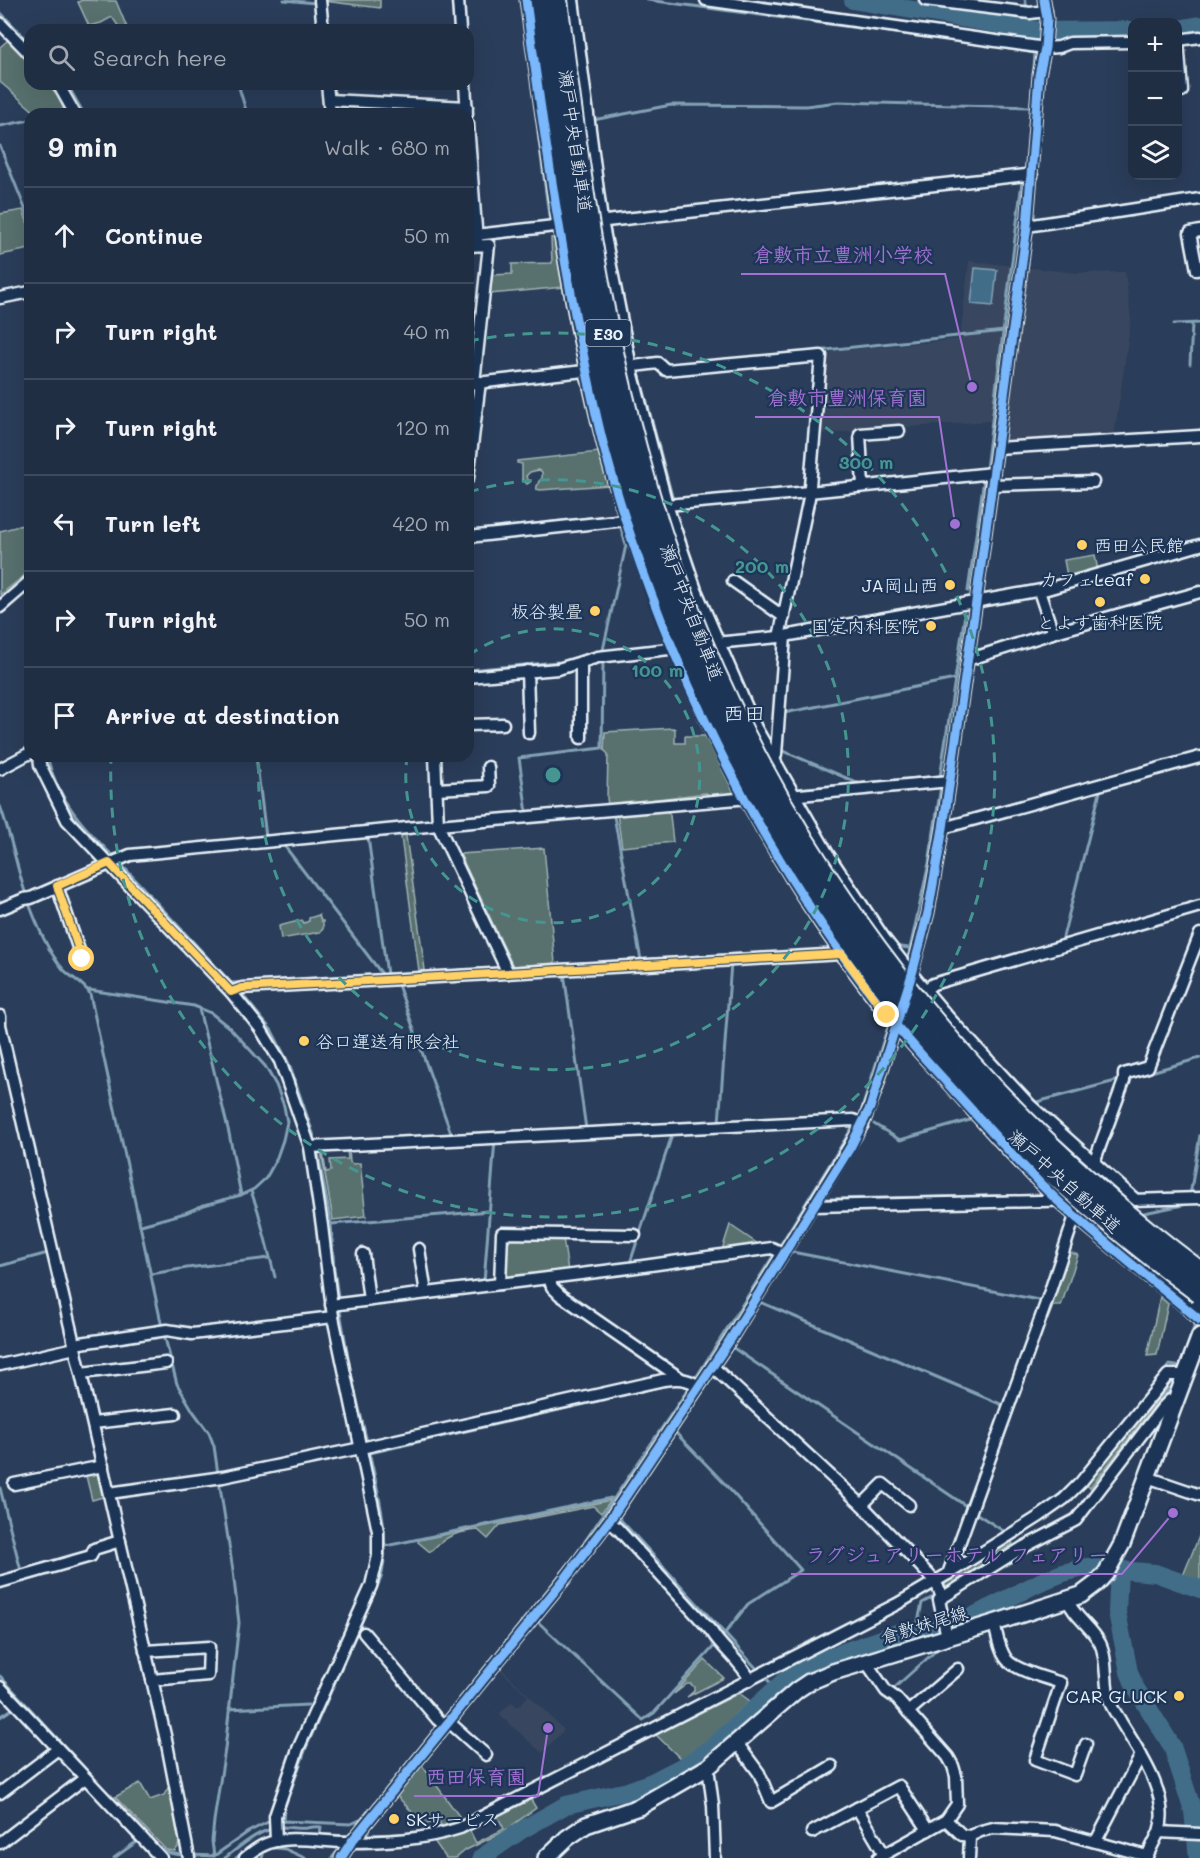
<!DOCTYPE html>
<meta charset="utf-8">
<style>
:root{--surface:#202e44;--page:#28364b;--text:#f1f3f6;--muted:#a2a8b2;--line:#3d4a5d}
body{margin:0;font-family:Mali,"Klee One",sans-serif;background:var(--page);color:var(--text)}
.controls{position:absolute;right:18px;top:18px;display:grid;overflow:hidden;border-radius:12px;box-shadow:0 6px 24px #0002}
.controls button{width:54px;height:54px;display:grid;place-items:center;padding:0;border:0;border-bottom:2px solid var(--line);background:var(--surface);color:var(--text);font:30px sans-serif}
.stop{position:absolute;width:18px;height:18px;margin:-14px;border:4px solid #ffd166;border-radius:50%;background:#fff}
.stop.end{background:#ffd166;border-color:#fff;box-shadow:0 2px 6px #0008}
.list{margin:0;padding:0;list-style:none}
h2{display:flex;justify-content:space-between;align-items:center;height:78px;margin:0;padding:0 24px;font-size:26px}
h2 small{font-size:20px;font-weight:400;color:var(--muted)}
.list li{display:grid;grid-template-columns:39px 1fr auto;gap:18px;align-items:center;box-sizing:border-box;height:96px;padding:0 24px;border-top:2px solid var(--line)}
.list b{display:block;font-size:22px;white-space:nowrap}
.list em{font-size:20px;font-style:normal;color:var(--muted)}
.icon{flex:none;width:33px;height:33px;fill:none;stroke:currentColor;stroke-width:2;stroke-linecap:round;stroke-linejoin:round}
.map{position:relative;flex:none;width:1200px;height:1858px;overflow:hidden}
.search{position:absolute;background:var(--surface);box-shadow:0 6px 24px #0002;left:24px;top:24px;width:450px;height:66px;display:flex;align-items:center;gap:15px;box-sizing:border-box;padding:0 21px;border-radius:18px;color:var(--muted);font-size:22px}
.panel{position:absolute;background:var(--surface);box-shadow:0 6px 24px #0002;left:24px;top:108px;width:450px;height:654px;border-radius:18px}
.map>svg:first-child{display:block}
</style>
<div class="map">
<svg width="1200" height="1858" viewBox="0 0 1200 1858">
<rect width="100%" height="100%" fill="#2a3d5a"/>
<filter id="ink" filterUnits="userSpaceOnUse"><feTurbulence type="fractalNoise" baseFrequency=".0167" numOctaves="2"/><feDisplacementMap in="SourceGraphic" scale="12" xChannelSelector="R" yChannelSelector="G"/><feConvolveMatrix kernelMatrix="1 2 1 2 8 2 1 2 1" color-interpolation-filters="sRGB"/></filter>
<g filter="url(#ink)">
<g fill="#39475e" fill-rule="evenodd">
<path d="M969 261 1077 273 1125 272 1131 320 1114 437 987 447 990 421 819 434 827 352 960 339Z"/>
<path d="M499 1666 564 1730 542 1753 476 1694ZM498 1668 528 1696 518 1707 512 1702 499 1714 477 1694Z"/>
</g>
<g fill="#58716e" stroke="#a0b1b3" stroke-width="1.5" fill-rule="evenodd">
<path d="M82 0 116 1 128 30H121L112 17 101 23 89 26 78 2Z"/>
<path d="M324 0H380V8L324 1Z"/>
<path d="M8 40 30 62V84H50L56 91 64 110 48 114H37L0 82V47Z"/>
<path d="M23 210 30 229V249L0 255V214Z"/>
<path d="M551 238H555L564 287 490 294 492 275 512 274V264L552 263Z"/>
<path d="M599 452 609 485 540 490 536 489 539 481 542 479V472L539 470 530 472 526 476 530 482 527 484 522 479V464L517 463V461Z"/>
<path d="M30 523V571L0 595V531Z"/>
<path d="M1095 555 1098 571 1067 576 1064 560Z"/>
<path d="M673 728 675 729V743H685V736H705L735 793 710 795 706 793 608 805 607 798 608 754 604 750 605 732Z"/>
<path d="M666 809 670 815 673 842 622 847 617 814Z"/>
<path d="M397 833H408L406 836 425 970 419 971 401 837Z"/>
<path d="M544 848 555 963 513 966 460 854Z"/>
<path d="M319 915 321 921H323V929L320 932 281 939 279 926 302 920 304 923 309 921V918Z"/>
<path d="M349 1149 350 1162 353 1164 360 1163 366 1216 333 1220 321 1151ZM347 1151 348 1159 330 1160 331 1171 326 1172 323 1153Z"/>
<path d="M730 1225 761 1246 722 1250Z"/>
<path d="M513 1237 563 1238 568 1271 509 1279 505 1275 508 1242Z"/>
<path d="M1069 1252 1078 1255 1061 1306H1053L1048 1319 1046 1315Z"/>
<path d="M1160 1297 1168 1304 1157 1355 1147 1356Z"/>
<path d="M1169 1380 1167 1389 1090 1488 1084 1483Z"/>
<path d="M96 1469 103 1497 92 1500 85 1472Z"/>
<path d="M611 1500 601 1513 593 1506 500 1525 488 1539 478 1530C455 1532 446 1536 430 1552L418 1542 419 1540Z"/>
<path d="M1200 1534V1584L1182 1578Z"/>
<path d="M1009 1537 1013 1544 945 1588V1583L948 1578Z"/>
<path d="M705 1660 724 1678 687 1697 694 1691V1687L691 1684H687L674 1694Z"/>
<path d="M739 1693 750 1701 707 1741 681 1759 656 1735Z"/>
<path d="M421 1764 459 1816 455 1822 442 1826 439 1822 419 1825 413 1813 396 1795Z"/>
<path d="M140 1783 150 1800 164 1795 169 1786 179 1841 178 1847 175 1851 166 1850 115 1797Z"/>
<path d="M527 1798H530L536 1808 503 1832 466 1850 456 1858H446L432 1838 468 1827 476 1843 504 1829 496 1813Z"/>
</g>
<path fill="#426d89" stroke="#84a2b5" stroke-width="1.5" d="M975 268 997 270 993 306 971 304Z"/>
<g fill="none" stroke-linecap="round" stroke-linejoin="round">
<g stroke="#84a2b5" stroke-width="3">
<path d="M284 0 315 3"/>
<path d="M579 0 580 16"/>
<path d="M648 0 941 39"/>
<path d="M1025 0 1027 7"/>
<path d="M0 12 30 43"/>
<path d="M317 20 318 30"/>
<path d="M1023 29 1024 22"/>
<path d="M1036 40 1037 31"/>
<path d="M960 41 1035 53"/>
<path d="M67 84 84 114"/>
<path d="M238 84 247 114"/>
<path d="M322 84 324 114"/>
<path d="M58 114 64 113"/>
<path d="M593 120 671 105 806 106 838 102 1030 107"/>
<path d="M0 126 30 120"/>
<path d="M540 132 538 133 550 223"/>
<path d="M0 146 30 221"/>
<path d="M1026 167 1035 54"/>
<path d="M604 195 607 218"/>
<path d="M800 205 1022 181"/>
<path d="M609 228 615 259"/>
<path d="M480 240 553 232"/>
<path d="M627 318 636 362"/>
<path d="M1174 324 1200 323"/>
<path d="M779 355 1004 331"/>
<path d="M1190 364 1192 324"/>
<path d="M638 369 673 500"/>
<path d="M986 469 1022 182"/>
<path d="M971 481 984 480"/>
<path d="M468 531 617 515"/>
<path d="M968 591 984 479"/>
<path d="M0 599 30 574"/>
<path d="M725 648 781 642"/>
<path d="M603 650 626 545 620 525"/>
<path d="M468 670 557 662"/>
<path d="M784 713 955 679"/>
<path d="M781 750 858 783"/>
<path d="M47 756C57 799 84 828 115 858"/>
<path d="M256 756 266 837"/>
<path d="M940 777 965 614"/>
<path d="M795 789 941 776"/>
<path d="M0 806C11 835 16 866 26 895"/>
<path d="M613 811 641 960"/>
<path d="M527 813 519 758 602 748 603 659"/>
<path d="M368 837 387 974"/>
<path d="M283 844 382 974"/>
<path d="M111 855 125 852"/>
<path d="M119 862 235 987"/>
<path d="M472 885 512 967"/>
<path d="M28 901C37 924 46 949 63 969 71 978 85 984 90 994L162 1327"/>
<path d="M1062 941 1101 788"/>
<path d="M893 946 909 948"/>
<path d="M907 962 929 863 941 786"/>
<path d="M510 967 764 953"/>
<path d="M564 973 586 1129"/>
<path d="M939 977 1074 937"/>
<path d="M397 982 452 1136"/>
<path d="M231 983 499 968"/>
<path d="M89 990 194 1006 211 1013 231 1029 265 1066 276 1085 284 1106 287 1122 283 1140 276 1160 266 1178 254 1189 241 1195 204 1205 185 1213 141 1225"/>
<path d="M240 992 272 1031 289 1064 316 1142 331 1224 334 1269 340 1311 351 1374 367 1442"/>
<path d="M935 993 985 1049 1036 1102"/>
<path d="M199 1009 229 1133 241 1195"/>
<path d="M1151 1072 1200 1058"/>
<path d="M1141 1075 1151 1072 1152 1068"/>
<path d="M1033 1103 1123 1079"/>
<path d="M719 1123 731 963"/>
<path d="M874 1124 900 1140 970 1120"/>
<path d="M1100 1163 1132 1077"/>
<path d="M251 1191 258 1211 275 1277"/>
<path d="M1190 1196 1200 1135"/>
<path d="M826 1199 1045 1195"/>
<path d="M1139 1214 1188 1204V1202"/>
<path d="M331 1224 490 1211"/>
<path d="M1101 1245 1195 1323"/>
<path d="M779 1247 860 1115 889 1023"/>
<path d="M792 1252 1044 1301"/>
<path d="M0 1266 48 1253"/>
<path d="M629 1266 673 1132"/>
<path d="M151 1274 187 1268 269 1258"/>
<path d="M484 1282 495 1139"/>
<path d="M760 1302 1005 1406"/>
<path d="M164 1334 177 1384 193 1411 209 1433 214 1446 218 1474"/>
<path d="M732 1347 969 1508"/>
<path d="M1180 1366 1196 1322"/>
<path d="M681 1374 694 1378"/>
<path d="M1162 1375 1169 1365 1183 1367"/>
<path d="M675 1432 724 1483 801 1570 748 1604 721 1638"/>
<path d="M370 1453 673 1384"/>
<path d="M1096 1486 1172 1386 1176 1378"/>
<path d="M0 1488 21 1571"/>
<path d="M1054 1499 1065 1490"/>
<path d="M974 1512 1005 1532"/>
<path d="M619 1518 758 1670"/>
<path d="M386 1546 611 1498 615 1500"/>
<path d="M995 1558 1021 1542 1075 1513"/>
<path d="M123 1575 149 1691"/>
<path d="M537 1621 643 1720 654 1713 717 1643"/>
<path d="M916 1631 922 1603 939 1594"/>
<path d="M0 1676 112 1798"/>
<path d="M892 1690 941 1646"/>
<path d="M229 1709 308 1705"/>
<path d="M0 1717 14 1708"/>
<path d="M657 1733 766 1678 776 1689"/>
<path d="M283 1821 284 1809 306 1748 381 1578C391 1536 378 1493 369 1451"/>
<path d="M308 1834 351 1836"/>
<path d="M363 1835 403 1834"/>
<path d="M151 1840C164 1852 167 1854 184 1855"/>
<path d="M181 1841V1855"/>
<path d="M259 1842 270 1836 292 1834"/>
<path d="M191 1855 214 1856 248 1832 268 1822 283 1821 351 1824 362 1819 575 1556 697 1376 775 1253"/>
<path d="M214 1856 212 1841 214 1821 225 1749 239 1623 233 1571 219 1480"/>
<path d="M114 1858 139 1840"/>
<path d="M225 1858C242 1845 260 1828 283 1827 291 1827 299 1829 307 1828 312 1827 315 1826 321 1827L320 1835"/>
<path d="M236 1858 246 1851"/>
<path d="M262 1858 265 1848 268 1847 285 1849 305 1858"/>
<path d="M332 1858 343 1844"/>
</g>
<g stroke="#426d89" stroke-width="18">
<path d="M853 0 1040 31 1132 30"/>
<path d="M1178 29 1200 25"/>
<path d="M1119 1569 1117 1612 1129 1672 1135 1687 1172 1746 1193 1811 1198 1858"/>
<path d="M481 1858 520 1831 566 1805 628 1791 652 1782 689 1763 713 1746 791 1675 816 1662 897 1633 950 1628 1040 1582 1063 1573 1087 1567 1155 1573 1200 1589"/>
</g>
<defs>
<g id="minor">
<path d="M320 0 323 30"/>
<path d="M458 0 460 30"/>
<path d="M526 0C546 149 566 298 603 444 615 491 632 538 649 584 706 739 784 885 887 1015 910 1044 936 1070 961 1098 992 1133 1023 1168 1057 1200 1087 1228 1121 1254 1153 1281"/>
<path d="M573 0 602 221 631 367 650 440 667 505 696 590 756 728 828 854 884 938 912 974 949 1018 1030 1105 1136 1200"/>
<path d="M706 0 1045 48 1059 47 1070 43 1132 42"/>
<path d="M925 0 1030 13 1046 11"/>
<path d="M0 23 30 54"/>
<path d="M1178 40 1182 91"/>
<path d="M1178 40 1200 37"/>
<path d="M58 84 75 114"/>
<path d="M327 84 330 114"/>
<path d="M465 84 467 114"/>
<path d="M329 100 467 107"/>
<path d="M468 124 477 241"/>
<path d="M597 222 1026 175 1032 176"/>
<path d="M1027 226 1200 199"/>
<path d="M476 235 563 225"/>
<path d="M468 246 489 245 474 383"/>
<path d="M1197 270 1190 233 1200 231"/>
<path d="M0 298 30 292"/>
<path d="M626 367 658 363 666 370 821 356 809 498 779 637"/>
<path d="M468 384 593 370"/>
<path d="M997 448 1200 436"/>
<path d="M468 478 480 382"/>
<path d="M991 485 1093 482"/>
<path d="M863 486 860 434 899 431"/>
<path d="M660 508 667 505 809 492 993 473"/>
<path d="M468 537 625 520 631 517"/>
<path d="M733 581 784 617"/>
<path d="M1039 591 1053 633"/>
<path d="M0 607 30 581"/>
<path d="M715 643 779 637 1047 589 1200 545"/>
<path d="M967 660 1059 631 1200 592"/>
<path d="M581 662V738"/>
<path d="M527 671 529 733"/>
<path d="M468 677 558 669 598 657 678 648"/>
<path d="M468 725 503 724"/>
<path d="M39 756 40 765 67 820 231 992 260 1028 280 1061 310 1147 322 1226 333 1317 378 1531V1556L371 1586 298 1749 275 1816 276 1841"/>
<path d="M435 756 438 825 508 973"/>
<path d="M774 761 776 754 785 636"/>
<path d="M0 769 30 753"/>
<path d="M437 789 489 786 488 767"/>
<path d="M789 796 950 781"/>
<path d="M943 828 1200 757"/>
<path d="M57 886 82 959"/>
<path d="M0 909 24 899 31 898 130 855 438 825 749 798"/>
<path d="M908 987 928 913 943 828 976 602 1027 226 1039 75 1045 48 1047 19 1044 0"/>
<path d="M925 990 933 984 1200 906"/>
<path d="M231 992 242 988 842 954"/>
<path d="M0 1016V1025L167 1744 189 1858"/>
<path d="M310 1147 853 1120 863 1124"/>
<path d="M1087 1181 1124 1081V1074L1148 1067 1200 934"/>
<path d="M1131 1200 1200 1198"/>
<path d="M813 1206 1083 1200"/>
<path d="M419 1249 426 1293"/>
<path d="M363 1254 369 1300"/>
<path d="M549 1278 552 1287 560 1295 680 1378"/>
<path d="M500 1284 502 1233 635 1235"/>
<path d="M331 1305 629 1268 772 1248 783 1253"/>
<path d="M1186 1308 1200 1320"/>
<path d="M74 1344 167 1330 192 1334 333 1317"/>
<path d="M0 1365 75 1348"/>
<path d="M712 1366 862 1505 930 1576 938 1587 942 1598 939 1600 947 1637"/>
<path d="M81 1373 166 1363"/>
<path d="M93 1423 175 1414"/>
<path d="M1147 1477 1200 1495"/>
<path d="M14 1484 103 1466"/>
<path d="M109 1493 223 1477 361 1448 663 1380C678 1378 686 1378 699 1386"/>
<path d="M862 1505 883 1484 909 1505"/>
<path d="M609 1521 618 1529 712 1632C723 1650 741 1661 750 1680"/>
<path d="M948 1574 1040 1516 1064 1499 1081 1482 1168 1375H1186"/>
<path d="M0 1582 91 1556 94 1549 120 1541"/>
<path d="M942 1598 1022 1548 1076 1520 1162 1408 1170 1400 1178 1398"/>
<path d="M1067 1599C1074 1617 1091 1626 1100 1643 1108 1659 1104 1685 1110 1702 1112 1709 1118 1716 1121 1722 1139 1752 1171 1796 1159 1832"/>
<path d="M994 1623C997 1635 999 1650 1007 1660 1017 1671 1047 1678 1061 1683L1035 1760 1075 1775 1086 1744"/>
<path d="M364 1633 437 1719 445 1726"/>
<path d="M145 1651 209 1647 208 1675 152 1680"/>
<path d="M866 1662 886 1691 896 1698 948 1757 953 1766 956 1776 957 1804 946 1820 878 1858"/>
<path d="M0 1687 161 1858"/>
<path d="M908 1712 958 1669"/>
<path d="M449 1722 486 1755"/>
<path d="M737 1743 759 1773 771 1802 832 1766"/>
<path d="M708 1767 713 1805 715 1858"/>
<path d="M0 1793 58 1749"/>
<path d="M857 1808 884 1854"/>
<path d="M946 1820 962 1835 970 1836 981 1831 993 1828 1055 1831 1147 1856"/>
<path d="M812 1832 899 1786 928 1830"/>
<path d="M1096 1841 1141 1755"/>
<path d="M0 1843 85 1778"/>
<path d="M245 1858C251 1853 257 1848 264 1845 286 1834 322 1842 346 1842 384 1842 424 1840 460 1828L897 1604 948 1574 1046 1303 1077 1210"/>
<path d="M341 1858 352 1841 567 1576 609 1521 730 1340 863 1124 876 1090 901 1008"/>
<path d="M969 1858 970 1836"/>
<path d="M1146 1858 1159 1832 1200 1834"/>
</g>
<path id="secondary" d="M546 1858 567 1838 586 1825 639 1807 708 1767 797 1690 809 1682 833 1672 994 1623 1081 1595 1097 1583 1106 1573 1122 1544 1200 1336"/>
<path id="motorway" d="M1149 1265 1200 1308"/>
</defs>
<use href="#minor" stroke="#e8f1f8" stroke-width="15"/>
<use href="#secondary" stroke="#e8f1f8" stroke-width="20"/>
<use href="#motorway" stroke="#e8f1f8" stroke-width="24"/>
<use href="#minor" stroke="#1d3557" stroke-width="10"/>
<use href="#secondary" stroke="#1d3557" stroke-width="15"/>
<use href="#motorway" stroke="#1d3557" stroke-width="20"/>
<defs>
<g id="motorway-bridge">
<path d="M538 0C559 162 580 325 626 482 697 724 826 948 1004 1127 1065 1187 1131 1242 1200 1293"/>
<path d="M557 0C577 160 599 318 643 473 733 794 933 1074 1200 1272"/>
</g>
</defs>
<use href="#motorway-bridge" stroke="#e8f1f8" stroke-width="24" stroke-linecap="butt"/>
<use href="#motorway-bridge" stroke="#1d3557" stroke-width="20"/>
<defs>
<g id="cycleway">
<path d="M526 0C540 107 555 213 576 319 585 362 593 405 604 447 659 651 755 848 887 1014 909 1043 934 1068 958 1095 991 1131 1023 1168 1058 1201 1104 1243 1153 1281 1200 1320"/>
<path d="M341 1858 352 1841 567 1576 609 1521 730 1340 851 1146 870 1108 912 974 928 913 943 828 976 602 1027 226 1039 75 1045 48 1047 19 1044 0"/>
</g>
</defs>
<use href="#cycleway" stroke="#1d3557" stroke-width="13"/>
<use href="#cycleway" stroke="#7ab7fb" stroke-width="9"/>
</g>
</g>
<g fill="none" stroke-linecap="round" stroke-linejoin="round" filter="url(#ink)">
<path stroke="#ffd166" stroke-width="8" d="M82 959 57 886 109 863 231 992 242 988 842 954 887 1015"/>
</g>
<g fill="none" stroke="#459590" stroke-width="3" stroke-dasharray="10 8">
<path d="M469 655A147 147 0 1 1 407 757"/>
<path d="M469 492A295 295 0 1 1 259 757"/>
<path d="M469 341A442 442 0 1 1 111 760"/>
</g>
<g fill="#ffd166" stroke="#1d3557" stroke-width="2">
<circle cx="1082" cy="545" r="6"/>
<circle cx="1145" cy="579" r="6"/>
<circle cx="950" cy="585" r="6"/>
<circle cx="1100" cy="602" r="6"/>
<circle cx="595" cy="611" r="6"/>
<circle cx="931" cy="626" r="6"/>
<circle cx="304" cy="1041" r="6"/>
<circle cx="1179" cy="1696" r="6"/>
<circle cx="394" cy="1819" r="6"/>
</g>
<g text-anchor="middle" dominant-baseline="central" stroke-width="4.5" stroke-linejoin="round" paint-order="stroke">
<rect fill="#1d3557" stroke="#abb9c8" stroke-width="1.5" x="585.5" y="320" width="45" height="26" rx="4.5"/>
<g font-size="16" font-weight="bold" fill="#e8f1f8">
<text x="608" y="333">E30</text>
</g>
<g font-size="18" fill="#e8f1f8" stroke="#1d3557">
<text transform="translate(576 141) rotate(82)">瀬戸中央自動車道</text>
<text transform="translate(692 612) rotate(69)">瀬戸中央自動車道</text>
<text transform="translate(1065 1181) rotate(42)">瀬戸中央自動車道</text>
<text transform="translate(924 1624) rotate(-17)">倉敷妹尾線</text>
</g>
<g font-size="18" fill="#e8f1f8" stroke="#1d3557" text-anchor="end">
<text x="1094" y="545" text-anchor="start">西田公民館</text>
<text x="1133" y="579">カフェLeaf</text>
<text x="938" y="585">JA岡山西</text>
<text x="583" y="611">板谷製畳</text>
<text x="1100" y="622" text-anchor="middle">とよす歯科医院</text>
<text x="919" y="626">国定内科医院</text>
<text x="316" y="1041" text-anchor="start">谷口運送有限会社</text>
<text x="1167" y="1696">CAR GLUCK</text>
<text x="406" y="1819" text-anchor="start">SKサービス</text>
</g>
<g font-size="21" fill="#e8f1f8" stroke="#1d3557">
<text x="744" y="712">西田</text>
</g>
</g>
<circle cx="553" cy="775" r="9" fill="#459590" stroke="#1d3557" stroke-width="3"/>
<g font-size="18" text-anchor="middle" font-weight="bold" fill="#459590" stroke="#1d3557" stroke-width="4.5" stroke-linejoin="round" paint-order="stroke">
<text x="866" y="469">300 m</text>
<text x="762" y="573">200 m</text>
<text x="657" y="677">100 m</text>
</g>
<path fill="none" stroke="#a171d3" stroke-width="2" d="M972 387L945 274H741M955 524L939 417H755M1173 1513L1122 1574H791M548 1728L538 1796H414"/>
<g fill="#a171d3" stroke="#1d3557" stroke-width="2">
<circle cx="972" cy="387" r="6"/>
<circle cx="955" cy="524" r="6"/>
<circle cx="1173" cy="1513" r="6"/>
<circle cx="548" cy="1728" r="6"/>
</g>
<g font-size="20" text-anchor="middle" font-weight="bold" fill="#a171d3" stroke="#1d3557" stroke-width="4.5" stroke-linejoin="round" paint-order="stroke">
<text x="843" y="262">倉敷市立豊洲小学校</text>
<text x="847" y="405">倉敷市豊洲保育園</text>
<text x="957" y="1562">ラグジュアリーホテル フェアリー</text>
<text x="476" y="1784">西田保育園</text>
</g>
</svg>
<div class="controls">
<button>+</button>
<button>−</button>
<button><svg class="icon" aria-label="layers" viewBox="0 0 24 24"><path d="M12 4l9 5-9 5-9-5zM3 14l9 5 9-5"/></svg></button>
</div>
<div class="stop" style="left:82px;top:959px"></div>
<div class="stop end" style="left:887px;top:1015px"></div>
<div class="search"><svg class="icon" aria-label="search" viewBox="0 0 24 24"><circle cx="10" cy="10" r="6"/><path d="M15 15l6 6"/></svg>Search here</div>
<section class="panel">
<h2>9 min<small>Walk · 680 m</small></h2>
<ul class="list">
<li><svg class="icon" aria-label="ahead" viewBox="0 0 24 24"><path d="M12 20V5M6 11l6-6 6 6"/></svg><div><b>Continue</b></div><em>50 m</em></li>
<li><svg class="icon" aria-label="right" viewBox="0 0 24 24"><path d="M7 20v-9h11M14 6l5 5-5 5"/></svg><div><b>Turn right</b></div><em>40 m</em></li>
<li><svg class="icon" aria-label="right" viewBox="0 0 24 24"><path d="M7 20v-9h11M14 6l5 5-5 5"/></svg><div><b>Turn right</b></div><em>120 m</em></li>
<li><svg class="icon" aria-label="left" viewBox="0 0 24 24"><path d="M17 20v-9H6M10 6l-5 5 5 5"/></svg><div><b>Turn left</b></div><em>420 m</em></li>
<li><svg class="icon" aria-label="right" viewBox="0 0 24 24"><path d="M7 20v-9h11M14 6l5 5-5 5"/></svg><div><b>Turn right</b></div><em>50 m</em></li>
<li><svg class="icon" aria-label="arrive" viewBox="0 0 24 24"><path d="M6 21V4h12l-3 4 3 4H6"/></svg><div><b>Arrive at destination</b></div></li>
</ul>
</section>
</div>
